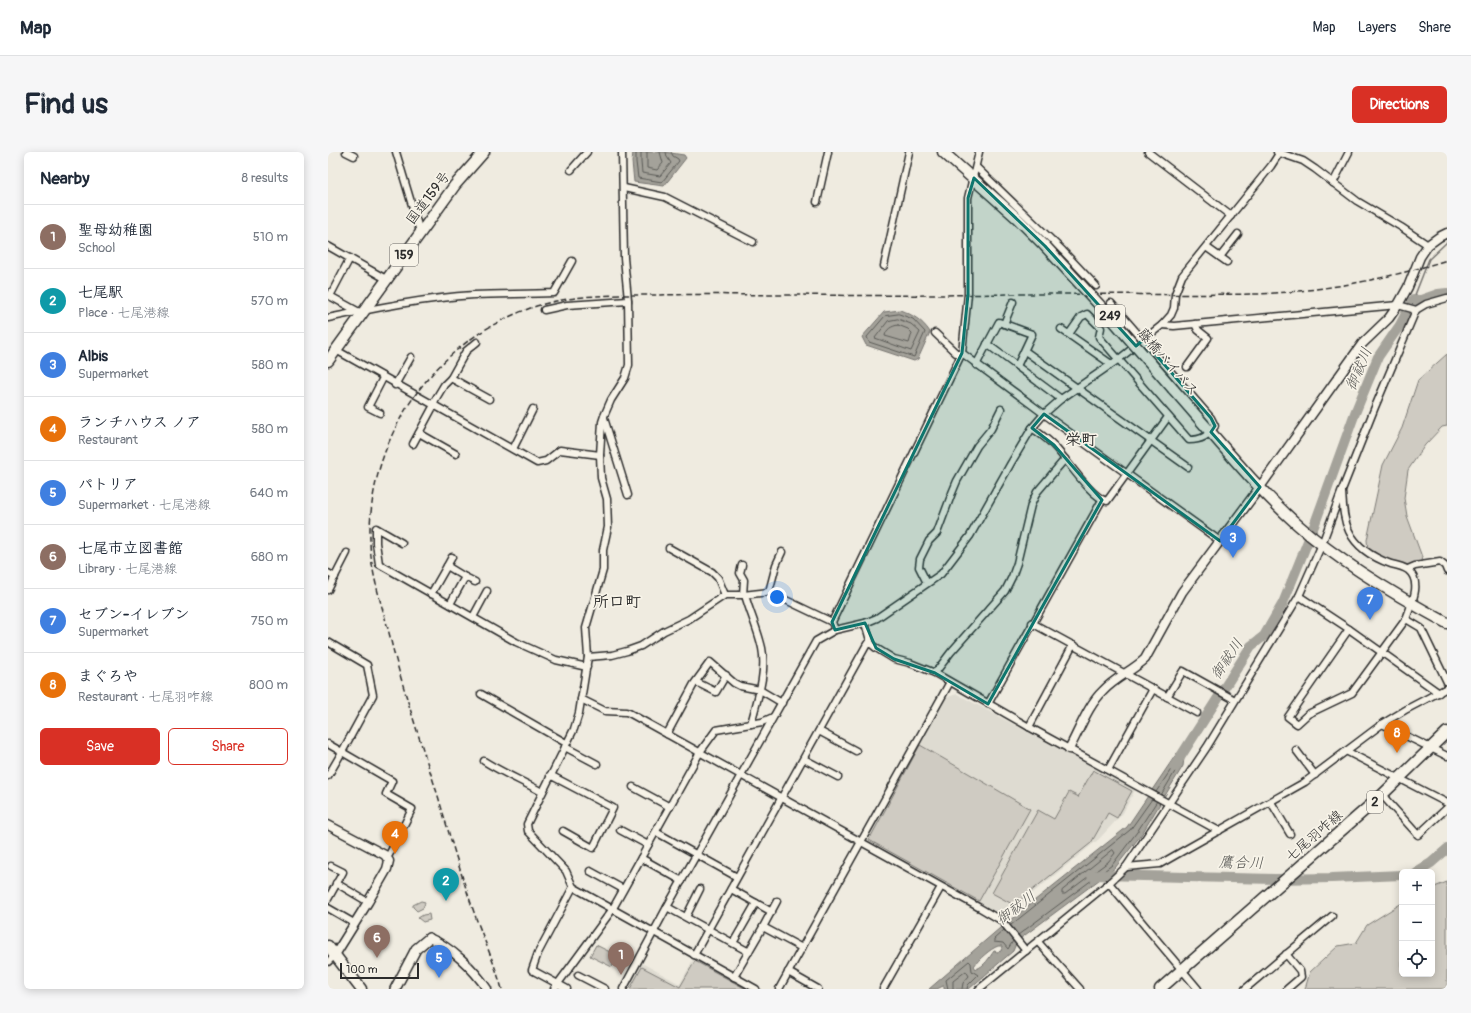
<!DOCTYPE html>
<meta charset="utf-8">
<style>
:root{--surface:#fff;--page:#f6f6f7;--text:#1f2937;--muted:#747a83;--line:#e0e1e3;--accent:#d93025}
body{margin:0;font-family:Pangolin,"Klee One",sans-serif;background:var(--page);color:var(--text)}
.controls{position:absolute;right:12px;bottom:12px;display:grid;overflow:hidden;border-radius:6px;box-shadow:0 2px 10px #0003}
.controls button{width:36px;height:36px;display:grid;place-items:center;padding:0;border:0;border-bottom:1px solid var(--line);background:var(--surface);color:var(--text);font:20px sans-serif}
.scale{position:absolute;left:12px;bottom:10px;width:79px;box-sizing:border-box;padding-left:4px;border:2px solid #2b2b2b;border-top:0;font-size:11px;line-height:14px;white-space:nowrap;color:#2b2b2b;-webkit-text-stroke:3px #f7f3e8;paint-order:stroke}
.you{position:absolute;left:449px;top:445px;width:14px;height:14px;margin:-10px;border:3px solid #fff;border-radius:50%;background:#1a73e8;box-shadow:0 0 0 6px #1a73e833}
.badge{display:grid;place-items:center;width:26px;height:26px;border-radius:50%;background:var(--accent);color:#fff;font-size:13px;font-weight:700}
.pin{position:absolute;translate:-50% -33px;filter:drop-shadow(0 1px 2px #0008)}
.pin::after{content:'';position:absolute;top:21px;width:14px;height:12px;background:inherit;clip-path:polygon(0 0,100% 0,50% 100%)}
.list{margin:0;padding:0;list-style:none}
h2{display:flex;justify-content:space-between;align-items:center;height:52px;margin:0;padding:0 16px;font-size:17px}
h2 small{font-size:13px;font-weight:400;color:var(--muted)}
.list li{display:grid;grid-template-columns:26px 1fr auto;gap:12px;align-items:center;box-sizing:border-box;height:64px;padding:0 16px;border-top:1px solid var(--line)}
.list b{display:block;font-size:15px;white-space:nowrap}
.list p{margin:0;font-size:13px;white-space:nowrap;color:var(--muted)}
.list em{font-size:13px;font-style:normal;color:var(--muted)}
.actions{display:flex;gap:8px;padding:12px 16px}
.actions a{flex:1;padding:9px 0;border:1px solid var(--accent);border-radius:6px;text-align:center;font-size:14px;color:var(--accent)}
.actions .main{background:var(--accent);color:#fff}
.icon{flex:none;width:22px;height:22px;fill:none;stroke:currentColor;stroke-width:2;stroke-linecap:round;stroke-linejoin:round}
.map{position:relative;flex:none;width:1119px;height:837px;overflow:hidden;border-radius:6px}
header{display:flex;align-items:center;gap:24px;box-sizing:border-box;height:56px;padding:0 20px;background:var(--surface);border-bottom:1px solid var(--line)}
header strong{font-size:19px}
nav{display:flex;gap:22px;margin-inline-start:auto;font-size:14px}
.intro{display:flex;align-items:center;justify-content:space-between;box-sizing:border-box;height:96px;padding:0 24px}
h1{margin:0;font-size:28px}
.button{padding:10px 18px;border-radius:6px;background:var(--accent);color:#fff;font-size:14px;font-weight:700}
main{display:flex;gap:24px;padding:0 24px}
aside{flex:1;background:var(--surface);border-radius:6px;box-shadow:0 2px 10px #0003}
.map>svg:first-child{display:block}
</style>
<header>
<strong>Map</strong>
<nav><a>Map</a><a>Layers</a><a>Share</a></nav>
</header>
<div class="intro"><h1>Find us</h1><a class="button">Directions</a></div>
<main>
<aside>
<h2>Nearby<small>8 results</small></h2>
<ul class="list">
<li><span class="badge" style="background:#8d6e63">1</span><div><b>聖母幼稚園</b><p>School</p></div><em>510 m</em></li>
<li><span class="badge" style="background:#0f9aa8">2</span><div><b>七尾駅</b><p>Place · 七尾港線</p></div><em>570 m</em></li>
<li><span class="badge" style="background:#3f7fe0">3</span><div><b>Albis</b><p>Supermarket</p></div><em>580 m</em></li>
<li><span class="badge" style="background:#e8710a">4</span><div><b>ランチハウス ノア</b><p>Restaurant</p></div><em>580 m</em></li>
<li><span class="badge" style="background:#3f7fe0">5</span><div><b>パトリア</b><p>Supermarket · 七尾港線</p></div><em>640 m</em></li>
<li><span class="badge" style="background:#8d6e63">6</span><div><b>七尾市立図書館</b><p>Library · 七尾港線</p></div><em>680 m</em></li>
<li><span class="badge" style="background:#3f7fe0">7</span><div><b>セブン-イレブン</b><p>Supermarket</p></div><em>750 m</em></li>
<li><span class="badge" style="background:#e8710a">8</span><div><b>まぐろや</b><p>Restaurant · 七尾羽咋線</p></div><em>800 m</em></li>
</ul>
<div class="actions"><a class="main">Save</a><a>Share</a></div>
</aside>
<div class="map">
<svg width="1119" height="837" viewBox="0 0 1119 837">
<rect width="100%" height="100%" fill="#efebe0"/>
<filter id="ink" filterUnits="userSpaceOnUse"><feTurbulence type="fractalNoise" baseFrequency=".025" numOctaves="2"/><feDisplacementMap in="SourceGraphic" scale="8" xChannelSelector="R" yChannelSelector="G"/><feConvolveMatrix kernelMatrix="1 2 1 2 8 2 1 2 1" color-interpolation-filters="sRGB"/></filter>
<g filter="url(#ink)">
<g fill="#dedbd1">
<path d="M629 542 807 638 795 661 771 687 674 766 538 688 614 547Z"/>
<path d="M366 806 424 837H298L312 810 352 832Z"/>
</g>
<g fill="#cfcbc2" stroke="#7d7b76">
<path d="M1119 202V274L1114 275 1097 293 1080 318 1076 346 1079 364 1094 405 1092 414 1083 416 1058 412 1040 398 1039 388 1055 313 1074 276 1090 228Z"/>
<path d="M592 593 702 657 651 749 541 688Z"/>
<path d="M765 618 804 639 789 666 780 661 763 691 686 753 664 741 710 658 726 667 741 640 751 645H750Z"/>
<path d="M1119 730V837H977L982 820 1010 794 1028 791 1039 773 1074 751V822H1104V736Z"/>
<path d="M93 749 97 750V751L95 756 89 759 85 755V753Z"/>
<path d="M101 762 102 768 95 770 90 766 95 763Z"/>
<path d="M268 793 290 804 284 815 262 804Z"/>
<path d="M367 809 418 837H302L314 815 352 835Z"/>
</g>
<g fill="#a4a29a" stroke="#74726e" fill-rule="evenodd">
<path d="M305 0H336L356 3 358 6 336 34 306 30 304 10Z"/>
<path d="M572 158C585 163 594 168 602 180L590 207 586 209 538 193 534 185 556 160Z"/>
<path d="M849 601 856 606 855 614 813 683 787 716 689 789 685 799 641 837H616V834H615L609 837H601L672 776 799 675ZM670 794H674L673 799 670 800 666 799C661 806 657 814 648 817L646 814C651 807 662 797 670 794Z"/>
</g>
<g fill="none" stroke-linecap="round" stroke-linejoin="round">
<g stroke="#5b5b57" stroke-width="1">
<path d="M308 0V10L310 26 334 30 351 9 350 7 345 4 343 0"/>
<path d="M313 0V10L314 21 332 24 343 11 339 5 338 0"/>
<path d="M319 0V16L329 18 335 11 332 0"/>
<path d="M571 162 585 167 597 180 586 205 541 190 539 185 557 164Z"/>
<path d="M570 167 583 172 592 180 583 199 547 186 560 169Z"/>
<path d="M570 173 580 177 584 181 581 191 557 184C558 177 564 174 570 173Z"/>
<path d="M828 640 848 610H850L851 613 833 643"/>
<path d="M785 698 787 701 780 710 737 742H734V739Z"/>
<path d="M683 773 802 678 824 647"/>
<path d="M676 778 666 787V790L675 791 680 797 685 789"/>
<path d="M690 783 784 713 809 680 829 649"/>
<path d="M620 837 618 828 641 809 643 811 644 819 650 823 640 833 639 837"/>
<path d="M625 837V829L638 819 641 824 635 831 634 837"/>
</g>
<path stroke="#74726e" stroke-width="1.5" d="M1085 148 1101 107 1119 90"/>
<g stroke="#a4a29a" stroke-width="10">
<path d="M846 615 923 494 936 484 955 451 986 374 1027 261 1050 205 1072 173 1085 148H1093L1110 142 1119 141"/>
<path d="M1088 720 1103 711 1119 697"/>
<path d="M764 724 772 723 947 727 1004 726 1074 723"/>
</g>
<defs>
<g id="minor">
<path d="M18 0 26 4"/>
<path d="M68 0 92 80"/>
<path d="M294 0 296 106 300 148 301 213 297 226 283 248 276 264 274 270 272 303 273 326 279 347 280 375 275 398V418L258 476 260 505 251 561 246 577 199 672 200 679 238 719 245 735 428 837"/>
<path d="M820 0 903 64"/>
<path d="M949 0 975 9 987 17 1029 49 1073 75 1100 93"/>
<path d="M648 15 735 99 768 134"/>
<path d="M243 18 259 0"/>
<path d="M1005 31 1021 0"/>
<path d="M296 36 337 45 425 90"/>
<path d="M489 50 500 0"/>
<path d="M0 94 58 127"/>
<path d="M878 95 899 110"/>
<path d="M892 105 910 82"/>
<path d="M556 114 581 0"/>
<path d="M0 143 31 160"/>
<path d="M2 144 22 106"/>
<path d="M216 158 239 153 300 149"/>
<path d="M0 166C48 156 97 146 146 143 173 142 199 142 226 141L244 109"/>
<path d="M676 172 685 150"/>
<path d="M834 173 846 174 1070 153 1088 158 1098 152 1119 146"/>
<path d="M733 177 783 212"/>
<path d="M607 181 628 201H634L716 262 892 389"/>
<path d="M741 182 753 165 759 162 773 176 771 185 861 288C874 288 880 284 887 274L883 266 783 151"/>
<path d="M659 192 733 247"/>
<path d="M8 198 209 311 218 309 232 298 272 303"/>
<path d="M697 199 860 315"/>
<path d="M648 213 671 170 704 182 689 214"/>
<path d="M859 215 880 186 870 178 867 172"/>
<path d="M123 226 161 247"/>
<path d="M67 233 83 205"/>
<path d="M52 261 40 255 55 226"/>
<path d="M276 266 300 343"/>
<path d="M704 276C712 282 720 287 726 294 738 306 763 346 779 349L840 265"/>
<path d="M91 281 128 302"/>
<path d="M85 292 106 253 107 248 116 233 123 226 138 199 149 190"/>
<path d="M185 297 205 257"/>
<path d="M1014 340C1015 353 1015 367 1021 379 1029 396 1046 406 1063 412 1068 413 1076 415 1080 418 1095 430 1083 453 1078 467L1093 476 1119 530"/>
<path d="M74 391 48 376V391L51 412 188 490 228 508 259 515"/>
<path d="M341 396 384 420 390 426 397 443"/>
<path d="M414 413 412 421 416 428 415 443"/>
<path d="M119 414 124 405"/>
<path d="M1080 417 1087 414 1112 410 1117 414 1119 419"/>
<path d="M0 421 7 425"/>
<path d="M599 431 591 415 592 407 601 389 609 381 624 341 629 329 649 294 663 277 673 257"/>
<path d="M0 438 19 401"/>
<path d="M441 440 448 413 454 400"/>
<path d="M103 442 119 414 137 425"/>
<path d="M417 443C422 461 430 478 434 496 439 521 429 548 423 572"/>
<path d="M971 444 1021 477 1111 541"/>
<path d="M122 452 137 425 147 430"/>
<path d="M145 465 159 439"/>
<path d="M537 471 543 492 548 496 566 507 582 511 607 521 701 575 891 679"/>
<path d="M704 471 869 561"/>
<path d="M1021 477 960 565 969 572 980 562 1024 541 1078 467"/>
<path d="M507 478 504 470 506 466 634 201 640 142V46L651 0"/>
<path d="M0 490 39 513 45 543 14 600 64 629 58 642 84 657 61 703H57"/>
<path d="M260 505 284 503 299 499 313 494 336 479 361 467 397 443H415L441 440 504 470"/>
<path d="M607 521 623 500 677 439 684 425 689 411 703 353 709 340 737 307"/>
<path d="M368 530 388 540 398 523"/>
<path d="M153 542 238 591"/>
<path d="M839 545 855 519 907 548"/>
<path d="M253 547 277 559 298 560 301 561 652 756 674 769 698 799"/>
<path d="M660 552 774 348"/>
<path d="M1054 572 1119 604"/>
<path d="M701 575 745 493"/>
<path d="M491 579 528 599"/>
<path d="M339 582 366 532 382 510 406 531 412 534 432 538 454 551"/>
<path d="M0 592 14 600 0 624"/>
<path d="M237 595 269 612"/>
<path d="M968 598 987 623"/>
<path d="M1018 599 1119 651"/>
<path d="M476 607 510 625"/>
<path d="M156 609C175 621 194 629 214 640"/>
<path d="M780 618 825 537"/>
<path d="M222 623 285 656 265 696 235 679"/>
<path d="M305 635 342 655"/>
<path d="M1054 643 1090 683 1119 656"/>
<path d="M943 650 962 682"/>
<path d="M292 678 320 693"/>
<path d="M328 680 409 725"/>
<path d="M313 706 354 729"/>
<path d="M798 715 832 712 860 696 977 630 1054 572 1079 557 1119 536"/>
<path d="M262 719 295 737"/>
<path d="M8 731 40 750"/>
<path d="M781 731 870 837"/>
<path d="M403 737 428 751"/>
<path d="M0 747 15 720 3 714"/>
<path d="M449 749 435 775 474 796"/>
<path d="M339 755 421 800"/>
<path d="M0 756 26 771"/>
<path d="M358 765 372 737"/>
<path d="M710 790 752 837"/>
<path d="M405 791 428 751 444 760"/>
<path d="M958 802 972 819 973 825 959 837"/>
<path d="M366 803 539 492H543"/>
<path d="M0 810 7 803"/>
<path d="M460 820 490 837"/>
<path d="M250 823 277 837"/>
<path d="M406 825 435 775"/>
<path d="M226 837 284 758 372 600 388 578 434 570 445 565"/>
<path d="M239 837 204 818 210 801 245 735"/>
<path d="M295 837 339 755 488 489 507 478 537 471 549 466 613 422 642 384 683 311 704 276 716 262 733 247 791 207 834 173 843 163 846 156 847 142 854 124 943 14 952 0"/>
<path d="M451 837 622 530"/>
<path d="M555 837 613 735"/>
<path d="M651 837 781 731 798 715 879 595 971 444 994 392 1014 338 1047 255 1088 158"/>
<path d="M917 837 1004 764"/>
</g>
<g id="tertiary">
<path d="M741 597C751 579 760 553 775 539 787 526 804 519 817 507L854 440 932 335 1034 192 1061 166 1070 153 1080 135 1092 105 1100 93 1111 85 1119 81"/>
<path d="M0 673 57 703 61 709 59 717 40 750 7 803"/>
<path d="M101 786C123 795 146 817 159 837"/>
</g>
<path id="secondary" d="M67 837 88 797 101 786"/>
<g id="primary">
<path d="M0 794 33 837"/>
<path d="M832 837 1054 643 1119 580"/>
</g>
<g id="trunk">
<path d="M615 0 689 66 717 94"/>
<path d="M0 209 127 33 156 0"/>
<path d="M845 237C886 283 924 332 970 373 1013 411 1069 444 1119 471"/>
</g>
</defs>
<use href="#minor" stroke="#2b2b2b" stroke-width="9"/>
<use href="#tertiary" stroke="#2b2b2b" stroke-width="11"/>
<use href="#secondary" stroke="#2b2b2b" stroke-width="12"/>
<use href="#primary" stroke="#2b2b2b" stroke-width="13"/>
<use href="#trunk" stroke="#2b2b2b" stroke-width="13"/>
<use href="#minor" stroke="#f7f3e8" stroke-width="6"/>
<use href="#tertiary" stroke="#f7f3e8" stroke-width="8"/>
<use href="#secondary" stroke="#f7f3e8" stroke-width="9"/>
<use href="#primary" stroke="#f7f3e8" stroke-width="10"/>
<use href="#trunk" stroke="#f7f3e8" stroke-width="10"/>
<path stroke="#2b2b2b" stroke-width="1.5" stroke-dasharray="6 3" stroke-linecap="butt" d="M174 837C167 813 157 790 148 766 134 726 122 685 110 644 94 594 77 544 64 493 56 458 43 426 42 390 39 288 103 192 200 157 241 142 283 143 326 143 374 142 422 143 470 143 542 144 615 143 688 142 768 142 849 143 929 142 996 139 1055 128 1119 108"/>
<defs>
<path id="trunk-bridge" d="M717 94 778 160 845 237"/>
</defs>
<use href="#trunk-bridge" stroke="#2b2b2b" stroke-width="13" stroke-linecap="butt"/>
<use href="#trunk-bridge" stroke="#f7f3e8" stroke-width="10"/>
</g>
</g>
<path fill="#0f766e" fill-opacity="0.2" stroke="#0f766e" stroke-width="3" stroke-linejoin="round" d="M646 26 717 94 808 194 815 188 883 266 887 274 883 280 932 335 892 389 716 262 704 276 726 293 774 348 660 552 607 521 566 507 548 496 537 471 507 478 504 470 634 201 640 142V46Z"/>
<g text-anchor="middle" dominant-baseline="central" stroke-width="3.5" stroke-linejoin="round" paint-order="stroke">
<g fill="#f7f3e8" stroke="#686764" stroke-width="1">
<rect x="62" y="92" width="28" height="22" rx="3"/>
<rect x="767" y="153" width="30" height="22" rx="3"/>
<rect x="1039" y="639" width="16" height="22" rx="3"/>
</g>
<g font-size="13" font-weight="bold" fill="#2b2b2b">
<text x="76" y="103">159</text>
<text x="782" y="164">249</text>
<text x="1047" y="650">2</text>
</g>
<g font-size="14" fill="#2b2b2b" stroke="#f7f3e8">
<text transform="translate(100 46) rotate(-53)">国道159号</text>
<text transform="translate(840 210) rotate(49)">藤橋バイパス</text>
<text transform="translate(986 684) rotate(-41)">七尾羽咋線</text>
</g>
<g font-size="15" font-style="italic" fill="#555552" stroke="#f7f3e8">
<text transform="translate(1031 217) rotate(-67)">御祓川</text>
<text transform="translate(899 507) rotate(-56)">御祓川</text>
<text transform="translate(913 711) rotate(1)">鷹合川</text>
<text transform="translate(688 756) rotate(-37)">御祓川</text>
</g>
<g font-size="16" font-weight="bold" fill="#2b2b2b" stroke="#f7f3e8">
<text x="753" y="288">栄町</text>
<text x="289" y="450">所口町</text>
</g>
</g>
</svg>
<div class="controls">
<button>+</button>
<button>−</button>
<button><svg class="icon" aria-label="locate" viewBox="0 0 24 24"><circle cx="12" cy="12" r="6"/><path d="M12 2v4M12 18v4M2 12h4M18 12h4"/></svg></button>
</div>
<div class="scale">100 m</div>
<div class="you"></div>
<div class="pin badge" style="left:293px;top:823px;background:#8d6e63">1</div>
<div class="pin badge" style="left:118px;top:749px;background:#0f9aa8">2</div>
<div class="pin badge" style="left:905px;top:406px;background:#3f7fe0">3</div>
<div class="pin badge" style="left:67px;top:702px;background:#e8710a">4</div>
<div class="pin badge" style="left:111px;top:826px;background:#3f7fe0">5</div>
<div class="pin badge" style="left:49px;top:806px;background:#8d6e63">6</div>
<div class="pin badge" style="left:1042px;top:468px;background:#3f7fe0">7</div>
<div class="pin badge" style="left:1069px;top:601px;background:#e8710a">8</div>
</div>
</main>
